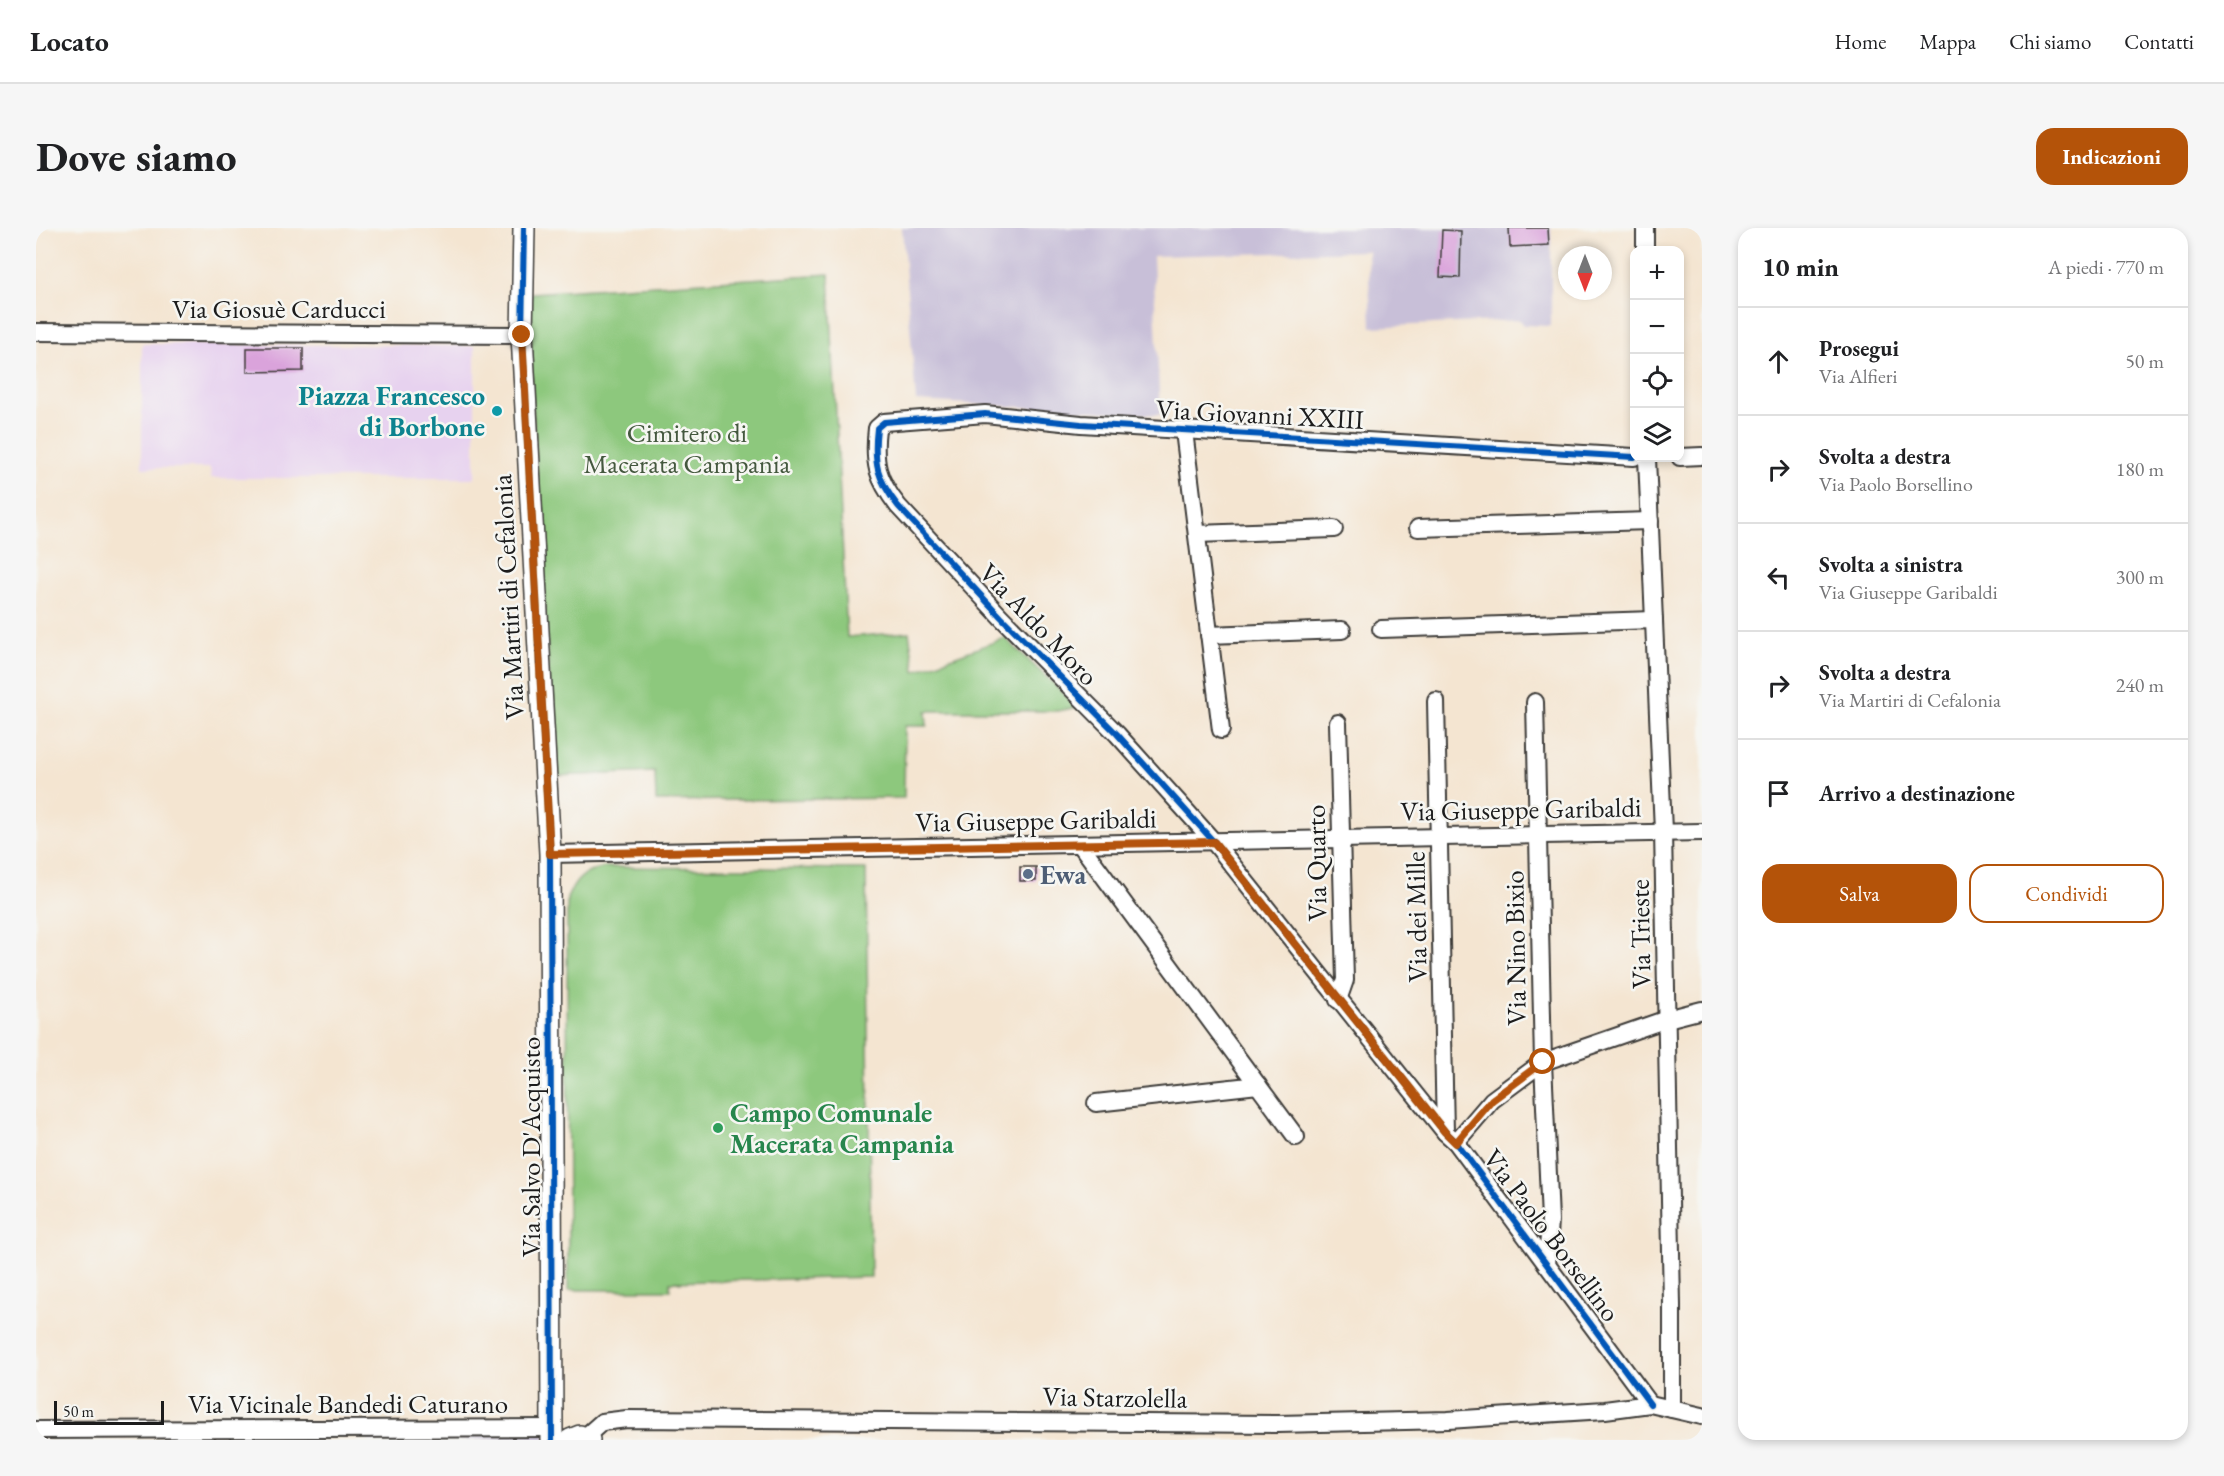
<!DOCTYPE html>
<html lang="it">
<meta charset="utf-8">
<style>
:root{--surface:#fff;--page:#f6f6f6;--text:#202124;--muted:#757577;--line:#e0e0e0;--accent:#b45309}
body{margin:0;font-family:"EB Garamond",serif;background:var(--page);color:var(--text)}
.controls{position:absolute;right:18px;top:18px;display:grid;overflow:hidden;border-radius:12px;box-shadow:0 3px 9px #0003}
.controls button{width:54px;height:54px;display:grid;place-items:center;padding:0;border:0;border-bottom:2px solid var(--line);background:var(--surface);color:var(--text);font:30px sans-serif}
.compass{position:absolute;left:1522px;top:18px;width:54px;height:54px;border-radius:50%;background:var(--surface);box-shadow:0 3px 9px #0003;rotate:180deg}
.scale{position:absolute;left:18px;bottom:15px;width:110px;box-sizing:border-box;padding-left:6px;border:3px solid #1c1c1c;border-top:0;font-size:16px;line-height:21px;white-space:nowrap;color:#1c1c1c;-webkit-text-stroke:4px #f6f6f2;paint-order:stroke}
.stop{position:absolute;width:18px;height:18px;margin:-14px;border:4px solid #b45309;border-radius:50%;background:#fff}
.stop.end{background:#b45309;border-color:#fff;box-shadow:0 2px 6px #0008}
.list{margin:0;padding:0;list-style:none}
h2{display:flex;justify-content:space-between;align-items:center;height:78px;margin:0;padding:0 24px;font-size:26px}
h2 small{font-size:20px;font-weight:400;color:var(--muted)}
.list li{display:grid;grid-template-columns:39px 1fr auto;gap:18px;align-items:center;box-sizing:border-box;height:108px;padding:0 24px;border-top:2px solid var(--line)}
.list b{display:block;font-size:22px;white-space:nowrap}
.list p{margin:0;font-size:20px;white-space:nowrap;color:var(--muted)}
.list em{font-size:20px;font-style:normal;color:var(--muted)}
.actions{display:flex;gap:12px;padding:18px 24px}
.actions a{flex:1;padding:14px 0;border:2px solid var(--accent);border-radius:18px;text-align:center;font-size:21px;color:var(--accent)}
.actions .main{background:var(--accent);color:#fff}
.icon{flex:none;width:33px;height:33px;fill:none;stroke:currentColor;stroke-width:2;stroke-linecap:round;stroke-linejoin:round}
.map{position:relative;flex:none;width:1666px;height:1212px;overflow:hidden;border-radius:18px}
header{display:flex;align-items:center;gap:36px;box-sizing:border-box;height:84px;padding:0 30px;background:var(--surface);border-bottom:2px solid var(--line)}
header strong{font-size:28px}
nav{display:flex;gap:33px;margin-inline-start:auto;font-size:21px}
.intro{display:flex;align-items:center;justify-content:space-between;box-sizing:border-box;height:144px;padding:0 36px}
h1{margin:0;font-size:42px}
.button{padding:15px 27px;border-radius:18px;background:var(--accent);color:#fff;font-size:21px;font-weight:700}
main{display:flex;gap:36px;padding:0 36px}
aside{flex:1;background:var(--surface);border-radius:18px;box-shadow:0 3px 9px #0003}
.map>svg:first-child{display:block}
</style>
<header>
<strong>Locato</strong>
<nav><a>Home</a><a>Mappa</a><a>Chi siamo</a><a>Contatti</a></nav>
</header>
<div class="intro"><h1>Dove siamo</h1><a class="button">Indicazioni</a></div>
<main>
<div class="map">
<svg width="1666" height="1212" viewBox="0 0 1666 1212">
<rect width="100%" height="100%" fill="#f6f6f2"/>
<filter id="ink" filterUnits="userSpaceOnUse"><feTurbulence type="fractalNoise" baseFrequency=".0167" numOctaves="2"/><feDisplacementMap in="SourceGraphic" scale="12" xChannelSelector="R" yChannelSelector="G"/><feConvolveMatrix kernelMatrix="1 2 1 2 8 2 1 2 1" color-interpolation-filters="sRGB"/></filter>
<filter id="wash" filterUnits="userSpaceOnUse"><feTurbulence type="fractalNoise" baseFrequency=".008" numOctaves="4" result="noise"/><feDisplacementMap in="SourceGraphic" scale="24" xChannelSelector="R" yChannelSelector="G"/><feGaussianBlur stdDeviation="1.35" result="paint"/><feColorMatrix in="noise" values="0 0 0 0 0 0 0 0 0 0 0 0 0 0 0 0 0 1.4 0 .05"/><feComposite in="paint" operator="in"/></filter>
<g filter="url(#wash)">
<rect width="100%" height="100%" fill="#f4e5d1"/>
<path fill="#e7d2ef" d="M106 116 439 118V250H175L174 240H106Z"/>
<g fill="#c8bfd8">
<path d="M866 0H1515V98L1488 97 1484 92 1335 99 1332 23 1117 28 1124 187 880 173Z"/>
<path d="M511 1202 509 1212H332L331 1205Z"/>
</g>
<g fill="#8dc87d" stroke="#54724c" stroke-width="1.5">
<path d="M793 46 811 409 873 404 879 443 969 410 1042 479 1022 483H890L891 498H869L868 570 620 573 619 544 519 548 496 166 495 65Z"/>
<path d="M570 639 830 641 835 1049 634 1054V1062H532L531 670C541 649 548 644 570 639Z"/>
</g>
<g id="blocks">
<g fill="#daa3db">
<path d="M1473 0H1512L1513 17 1474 19Z"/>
<path d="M1406 2 1425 3 1424 50 1404 49Z"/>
<path d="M211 120H267V143L211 144Z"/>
<rect x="984" y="639" width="16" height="14"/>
</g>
</g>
</g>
<g filter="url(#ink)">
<use href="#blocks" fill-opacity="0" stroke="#3c3a37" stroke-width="1.5"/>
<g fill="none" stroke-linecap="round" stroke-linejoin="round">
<defs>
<g id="minor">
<path d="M1609 0V22"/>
<path d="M0 104 486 107"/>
<path d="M1148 203 1185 502"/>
<path d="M1598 229 1045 196 949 186 848 194 841 200C837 235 841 251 862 278L965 389 1081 506 1178 614 1409 904 1420 914 1614 1176"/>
<path d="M1644 229 1666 228"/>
<path d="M1611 230 1627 603 1636 1077V1181"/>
<path d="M1382 300 1614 293"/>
<path d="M1161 306 1298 301"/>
<path d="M1345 401 1618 392"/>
<path d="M1173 407 1306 402"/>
<path d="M1400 473 1409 904"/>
<path d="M1499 474 1507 834 1514 992 1511 1037"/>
<path d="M1302 495 1309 752 1302 772"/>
<path d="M1044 616 1260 909"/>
<path d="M514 626 1666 604"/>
<path d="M1060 875 1222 857"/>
<path d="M1420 914 1456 872 1507 834 1631 791 1666 782"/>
<path d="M0 1202 516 1200"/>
<path d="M549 1209 566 1194 591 1191 1242 1196 1412 1192 1569 1182 1614 1176 1666 1188"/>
</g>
<g id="tertiary">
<path d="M488 0 486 107 514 626 516 1212"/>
<path d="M534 1212 544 1208 553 1212"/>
</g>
</defs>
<use href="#minor" stroke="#3c3a37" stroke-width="20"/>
<use href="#tertiary" stroke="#3c3a37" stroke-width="24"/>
<use href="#minor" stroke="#fff" stroke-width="16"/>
<use href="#tertiary" stroke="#fff" stroke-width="21"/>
<defs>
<g id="cycleway">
<path d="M488 0 486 107 514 626 516 1212"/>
<path d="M1598 229 1045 196 949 186 848 194 841 200C837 235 841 251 862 278L965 389 1081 506 1178 614 1409 904 1420 914 1614 1176"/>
</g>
</defs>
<use href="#cycleway" stroke="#f6f6f2" stroke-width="10"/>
<use href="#cycleway" stroke="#0057b8" stroke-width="6"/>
</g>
</g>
<g fill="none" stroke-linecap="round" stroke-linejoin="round" filter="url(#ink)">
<path stroke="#b45309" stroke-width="8" d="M486 107 514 626 1178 614 1409 904 1420 915 1456 872 1507 834"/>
</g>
<circle fill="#0f9aa8" stroke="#f6f6f2" stroke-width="2" cx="461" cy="183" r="6"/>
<circle fill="#5c6f8a" stroke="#f6f6f2" stroke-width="2" cx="992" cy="646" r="6"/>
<circle fill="#2e9e5b" stroke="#f6f6f2" stroke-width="2" cx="682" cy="900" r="6"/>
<g text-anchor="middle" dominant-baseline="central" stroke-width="5" stroke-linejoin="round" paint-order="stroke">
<g font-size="27" fill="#1c1c1c" stroke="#f6f6f2">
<text x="243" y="80">Via Giosuè Carducci</text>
<text transform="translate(1224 186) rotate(3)">Via Giovanni XXIII</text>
<text transform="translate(472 369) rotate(-93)">Via Martiri di Cefalonia</text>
<text transform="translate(1003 396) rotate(46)">Via Aldo Moro</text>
<text transform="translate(1485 581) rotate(-1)">Via Giuseppe Garibaldi</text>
<text transform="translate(1000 592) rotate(-1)">Via Giuseppe Garibaldi</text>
<text transform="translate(1280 635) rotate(-91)">Via Quarto</text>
<text transform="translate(1380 689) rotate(-91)">Via dei Mille</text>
<text transform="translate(1604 706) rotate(-91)">Via Trieste</text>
<text transform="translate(1479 720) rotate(-91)">Via Nino Bixio</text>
<text transform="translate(494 919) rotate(-90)">Via Salvo D'Acquisto</text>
<text transform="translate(1516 1007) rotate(53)">Via Paolo Borsellino</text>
<text transform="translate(1079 1169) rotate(1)">Via Starzolella</text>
<text x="312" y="1175">Via Vicinale Bandedi Caturano</text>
</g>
<g font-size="27" font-weight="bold" fill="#0d838f" stroke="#f6f6f2" text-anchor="end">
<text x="449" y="167">Piazza Francesco<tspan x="449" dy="31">di Borbone</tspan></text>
</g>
<g font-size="27" fill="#44583e" stroke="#f6f6f2">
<text x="651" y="204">Cimitero di<tspan x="651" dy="31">Macerata Campania</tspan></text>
</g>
<g font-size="27" font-weight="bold" fill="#4e5e75" stroke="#f6f6f2" text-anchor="start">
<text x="1004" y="646">Ewa</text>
</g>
<g font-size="27" font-weight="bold" fill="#27864d" stroke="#f6f6f2" text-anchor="start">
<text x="694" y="884">Campo Comunale<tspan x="694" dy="31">Macerata Campania</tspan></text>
</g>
</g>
</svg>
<div class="controls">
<button>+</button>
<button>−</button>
<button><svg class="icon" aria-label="locate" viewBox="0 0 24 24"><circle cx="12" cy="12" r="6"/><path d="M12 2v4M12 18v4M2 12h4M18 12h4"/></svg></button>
<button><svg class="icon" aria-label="layers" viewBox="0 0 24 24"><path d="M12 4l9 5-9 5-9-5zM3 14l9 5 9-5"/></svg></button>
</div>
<svg class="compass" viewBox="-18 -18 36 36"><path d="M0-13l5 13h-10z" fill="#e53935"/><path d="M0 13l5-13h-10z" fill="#757577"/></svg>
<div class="scale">50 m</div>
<div class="stop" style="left:1507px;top:834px"></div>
<div class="stop end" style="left:486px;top:107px"></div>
</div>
<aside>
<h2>10 min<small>A piedi · 770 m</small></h2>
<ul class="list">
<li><svg class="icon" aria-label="ahead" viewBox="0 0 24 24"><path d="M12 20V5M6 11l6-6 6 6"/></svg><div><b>Prosegui</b><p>Via Alfieri</p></div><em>50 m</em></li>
<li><svg class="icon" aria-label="right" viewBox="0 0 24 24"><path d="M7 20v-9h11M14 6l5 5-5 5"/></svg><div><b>Svolta a destra</b><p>Via Paolo Borsellino</p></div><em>180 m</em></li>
<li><svg class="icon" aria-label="left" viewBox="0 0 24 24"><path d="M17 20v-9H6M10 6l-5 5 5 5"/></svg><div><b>Svolta a sinistra</b><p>Via Giuseppe Garibaldi</p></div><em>300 m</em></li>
<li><svg class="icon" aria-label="right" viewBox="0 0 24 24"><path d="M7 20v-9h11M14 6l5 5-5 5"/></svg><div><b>Svolta a destra</b><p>Via Martiri di Cefalonia</p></div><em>240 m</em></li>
<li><svg class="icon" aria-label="arrive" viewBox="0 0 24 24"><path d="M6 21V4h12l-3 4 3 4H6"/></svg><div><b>Arrivo a destinazione</b></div></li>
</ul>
<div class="actions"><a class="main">Salva</a><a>Condividi</a></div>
</aside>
</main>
